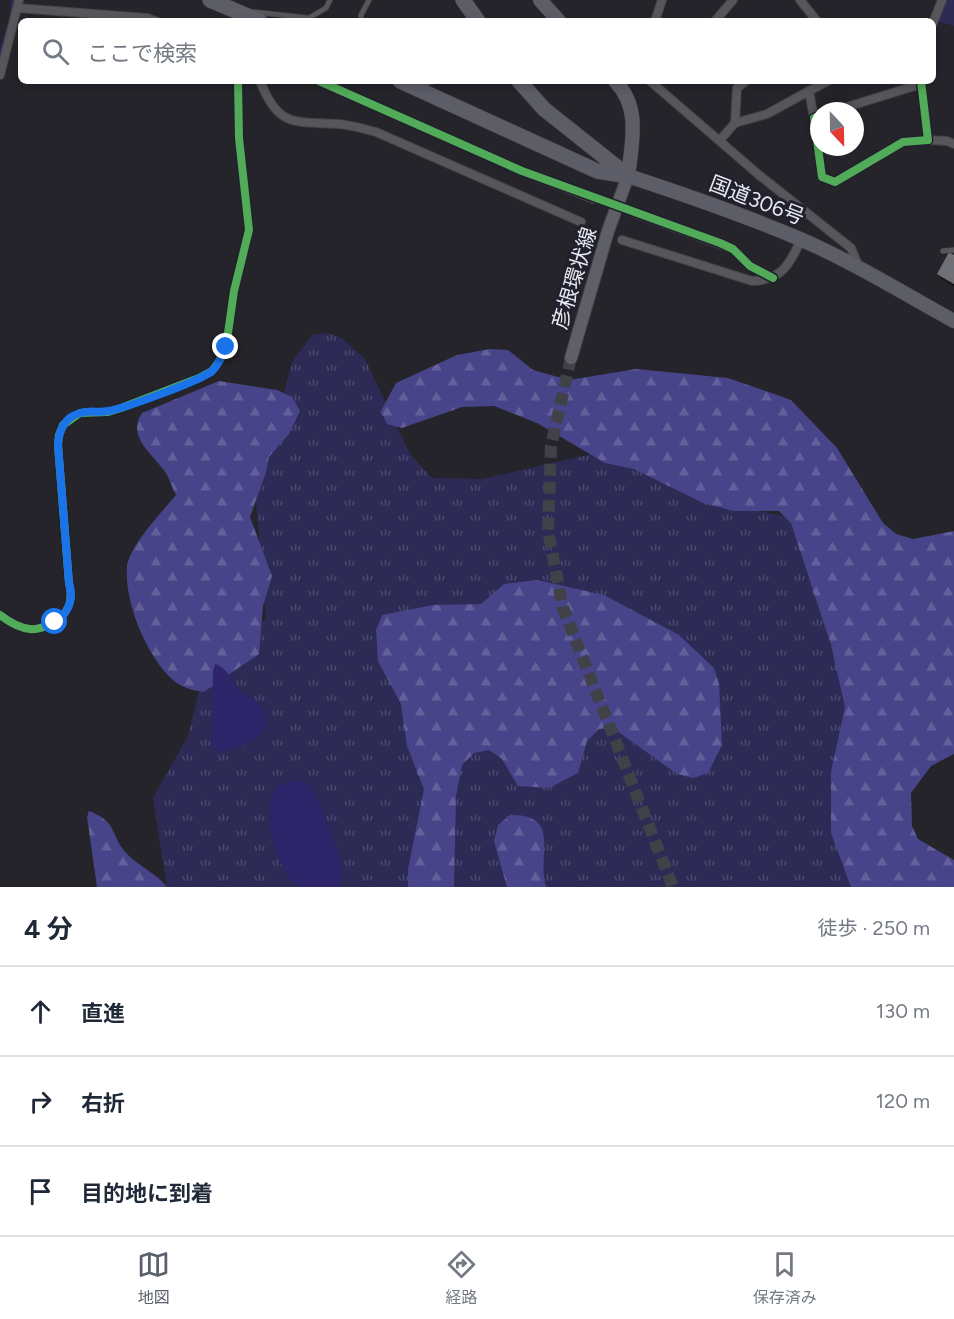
<!DOCTYPE html>
<html lang="ja">
<meta charset="utf-8">
<style>
:root{--surface:#fff;--page:#f2f2f3;--text:#1f2937;--muted:#747a83;--line:#e0e1e3;--accent:#5a606b}
body{margin:0;font-family:Figtree,"Noto Sans JP",sans-serif;background:var(--page);color:var(--text)}
.compass{position:absolute;left:810px;top:102px;width:54px;height:54px;border-radius:50%;background:var(--surface);box-shadow:0 3px 9px #0003;rotate:158deg}
.stop{position:absolute;width:18px;height:18px;margin:-14px;border:4px solid #1a73e8;border-radius:50%;background:#fff}
.stop.end{background:#1a73e8;border-color:#fff;box-shadow:0 2px 6px #0008}
.list{margin:0;padding:0;list-style:none}
h2{display:flex;justify-content:space-between;align-items:center;height:78px;margin:0;padding:0 24px;font-size:26px}
h2 small{font-size:20px;font-weight:400;color:var(--muted)}
.list li{display:grid;grid-template-columns:39px 1fr auto;gap:18px;align-items:center;box-sizing:border-box;height:90px;padding:0 24px;border-top:2px solid var(--line)}
.list b{display:block;font-size:22px;white-space:nowrap}
.list em{font-size:20px;font-style:normal;color:var(--muted)}
.icon{flex:none;width:33px;height:33px;fill:none;stroke:currentColor;stroke-width:2;stroke-linecap:round;stroke-linejoin:round}
.map{position:relative;flex:none;width:954px;height:887px;overflow:hidden}
.search{position:absolute;background:var(--surface);box-shadow:0 3px 9px #0003;left:18px;right:18px;top:18px;height:66px;display:flex;align-items:center;gap:15px;box-sizing:border-box;padding:0 21px;border-radius:9px;color:var(--muted);font-size:22px}
.sheet{height:348px;background:var(--surface)}
nav{display:flex;justify-content:space-around;align-items:center;box-sizing:border-box;height:84px;border-top:2px solid var(--line);background:var(--surface);font-size:16px;color:var(--muted)}
nav a{display:grid;justify-items:center;gap:3px}
nav .on{color:var(--accent)}
.map>svg:first-child{display:block}
</style>
<div class="map">
<svg width="954" height="887" viewBox="0 0 954 887">
<defs>
<pattern id="grass-tufts" width="24" height="20" patternUnits="userSpaceOnUse" patternTransform="scale(1.5)"><rect width="24" height="20" fill="#2d2a56"/><path d="M3 7l-1-3M5 7V3M7 7l1-3M15 17l-1-3M17 17v-4M19 17l1-3" fill="none" stroke="#4b496f"/></pattern>
<pattern id="forest-firs" width="22" height="20" patternUnits="userSpaceOnUse" patternTransform="scale(1.5)"><rect width="22" height="20" fill="#484489"/><path d="M5 1l3.5 6h-7zM16 11l3.5 6h-7z" fill="#625f9a"/></pattern>
<filter id="shadow"><feDropShadow dx="3.5" dy="3.5" stdDeviation="1.5" flood-color="#0009"/></filter>
</defs>
<rect width="100%" height="100%" fill="#24242a"/>
<path fill="url(#grass-tufts)" d="M327 333 342 338 365 359 410 454 432 478 482 479 601 452 715 502 789 517 804 551 850 713 855 887H167L153 798 188 736 206 663 266 619 254 480 272 437 292 362 312 335Z"/>
<g fill="url(#forest-firs)">
<path d="M490 349 508 350 533 370 569 380 636 369 728 378 791 400 837 448 883 523 896 534 913 539 954 531V754L931 766 911 793 912 826 918 839 954 860V887H851L831 833V772L845 707 831 645 791 523 779 511H734L703 503 634 469 605 463 537 423 494 406 462 407 402 428 387 424 381 411 396 383 457 355Z"/>
<path d="M219 381 277 390 292 397 300 411 289 434 269 457 266 472 250 517 272 576 263 606 259 654 228 675 226 672H213V686L203 692C193 690 182 688 173 680 147 657 124 602 127 567 129 546 162 512 176 495 172 488 170 480 166 473 153 454 126 437 142 413Z"/>
<path d="M537 580 604 595 679 635 714 668 719 684 722 745 708 773 693 778 677 774 613 728 599 729 587 741 578 773 549 788 518 786 502 759 489 750 474 753 462 765 456 796 454 887H408V869L424 789 407 746 401 704 378 661 376 630 382 615 433 605 481 604 504 584Z"/>
<path d="M89 811C118 822 109 833 126 853 138 866 156 873 167 887H97L87 817Z"/>
<path d="M510 815C563 814 536 856 546 887H507L494 841 498 825Z"/>
</g>
<path fill="#2d2a56" d="M945 0H954V26L937 21Z"/>
<g fill="#2f256b">
<path d="M215 664C227 667 233 683 241 693 259 697 276 719 259 736 251 745 231 749 219 753L211 744 213 672Z"/>
<path d="M295 780 308 783 319 801 341 861 342 873 339 887C329 887 309 887 301 887 275 877 262 811 275 790 280 783 287 782 295 780Z"/>
</g>
<g fill="none" stroke-linecap="round" stroke-linejoin="round">
<g stroke="#2f256b" stroke-width="3">
<path d="M11 18 13 0"/>
<path d="M0 54 8 27"/>
</g>
</g>
<path fill="#707176" filter="url(#shadow)" d="M949 252 954 255V284L937 274Z"/>
<g fill="none" stroke-linecap="round" stroke-linejoin="round">
<path stroke="#414148" stroke-width="8" stroke-dasharray="8 4" stroke-linecap="butt" d="M594 199 632 212"/>
<path stroke="#414148" stroke-width="12" stroke-dasharray="12 6" stroke-linecap="butt" d="M571 358 551 446 548 531 563 608 673 887"/>
<defs>
<g id="service">
<path d="M254 12 309 18 326 8 330 0"/>
<path d="M361 21V15L369 0"/>
<path d="M419 86 434 81"/>
<path d="M943 251 954 250"/>
</g>
<g id="minor">
<path d="M800 0 817 21"/>
<path d="M17 8 147 18 156 21"/>
<path d="M655 21 662 0"/>
<path d="M715 21 733 0"/>
<path d="M933 23 942 0"/>
<path d="M0 75 19 0"/>
<path d="M260 81C279 129 295 121 339 124 351 125 364 129 376 132L581 222"/>
<path d="M319 81 522 171 594 199"/>
<path d="M650 81 759 175 851 248 859 267"/>
<path d="M809 91 828 81"/>
<path d="M834 111 921 84"/>
<path d="M819 116 814 118 822 177 835 182 903 142 928 140 921 81"/>
<path d="M735 123 767 114 809 91 814 118"/>
<path d="M720 140 735 123 737 88 746 81"/>
<path d="M928 140 947 141 954 144"/>
<path d="M632 212 733 249 750 266 772 278"/>
<path d="M622 240 752 281C782 280 789 265 801 240"/>
<path d="M0 615C9 622 19 628 30 629 37 630 43 627 49 625 67 617 74 602 69 583L58 445 59 435 63 425 80 413 108 412 121 408 199 378 212 371 220 360 226 347 234 291 249 230 239 138 238 81"/>
</g>
<path id="secondary" d="M571 358 608 231 628 176"/>
<g id="trunk">
<path d="M540 0 559 21"/>
<path d="M615 81C641 107 632 142 628 176 686 195 744 215 800 239 853 262 903 293 954 321"/>
</g>
<g id="motorway">
<path d="M210 0 260 21"/>
<path d="M463 0 478 21"/>
<path d="M400 81 597 171 628 176"/>
<path d="M519 81 544 109 627 175"/>
</g>
</defs>
<use href="#service" stroke="#414246" stroke-width="6"/>
<use href="#minor" stroke="#414246" stroke-width="10"/>
<use href="#secondary" stroke="#414246" stroke-width="14"/>
<use href="#trunk" stroke="#414246" stroke-width="15"/>
<use href="#motorway" stroke="#414246" stroke-width="16"/>
<use href="#service" stroke="#56565b" stroke-width="4.5"/>
<use href="#minor" stroke="#56565b" stroke-width="8"/>
<use href="#secondary" stroke="#5f5f67" stroke-width="12"/>
<use href="#trunk" stroke="#5d5d67" stroke-width="14"/>
<use href="#motorway" stroke="#5d5d68" stroke-width="15"/>
<defs>
<g id="cycleway">
<path d="M319 81 522 171 720 243 733 249 750 266 773 278"/>
<path d="M819 116 814 118 822 177 835 182 903 142 928 140 921 81"/>
<path d="M0 615C9 622 19 628 30 629 37 630 43 627 49 625 67 617 74 602 69 583L58 445 59 435 63 425 80 413 108 412 121 408 199 378 212 371 220 360 226 347 234 291 249 230 239 138 238 81"/>
</g>
</defs>
<use href="#cycleway" stroke="#21212d" stroke-width="11"/>
<use href="#cycleway" stroke="#51ab58" stroke-width="8"/>
</g>
<g fill="none" stroke-linecap="round" stroke-linejoin="round">
<path stroke="#1a73e8" stroke-width="8" d="M55 622C69 612 74 599 69 583L58 445C59 430 65 417 80 413 89 410 99 413 108 411 123 409 202 380 212 371 219 365 222 355 226 347"/>
</g>
<g text-anchor="middle" dominant-baseline="central" stroke-width="6" stroke-linejoin="round" paint-order="stroke">
<g font-size="21" fill="#e7e8f0" stroke="#21212d">
<text transform="translate(757 200) rotate(21)">国道306号</text>
<text transform="translate(574 278) rotate(-73)">彦根環状線</text>
</g>
</g>
</svg>
<svg class="compass" viewBox="-18 -18 36 36"><path d="M0-13l5 13h-10z" fill="#e53935"/><path d="M0 13l5-13h-10z" fill="#747a83"/></svg>
<div class="stop" style="left:55px;top:622px"></div>
<div class="stop end" style="left:226px;top:347px"></div>
<div class="search"><svg class="icon" aria-label="search" viewBox="0 0 24 24"><circle cx="10" cy="10" r="6"/><path d="M15 15l6 6"/></svg>ここで検索</div>
</div>
<section class="sheet">
<h2>4 分<small>徒歩 · 250 m</small></h2>
<ul class="list">
<li><svg class="icon" aria-label="ahead" viewBox="0 0 24 24"><path d="M12 20V5M6 11l6-6 6 6"/></svg><div><b>直進</b></div><em>130 m</em></li>
<li><svg class="icon" aria-label="right" viewBox="0 0 24 24"><path d="M7 20v-9h11M14 6l5 5-5 5"/></svg><div><b>右折</b></div><em>120 m</em></li>
<li><svg class="icon" aria-label="arrive" viewBox="0 0 24 24"><path d="M6 21V4h12l-3 4 3 4H6"/></svg><div><b>目的地に到着</b></div></li>
</ul>
</section>
<nav>
<a class="on"><svg class="icon" aria-label="map" viewBox="0 0 24 24"><path d="M3 6l6-2 6 2 6-2v14l-6 2-6-2-6 2zM9 4v14M15 6v14"/></svg>地図</a>
<a><svg class="icon" aria-label="directions" viewBox="0 0 24 24"><path d="M12 3l9 9-9 9-9-9zM9 14v-3h6M13 9l2 2-2 2"/></svg>経路</a>
<a><svg class="icon" aria-label="saved" viewBox="0 0 24 24"><path d="M7 4h10v16l-5-4-5 4z"/></svg>保存済み</a>
</nav>
